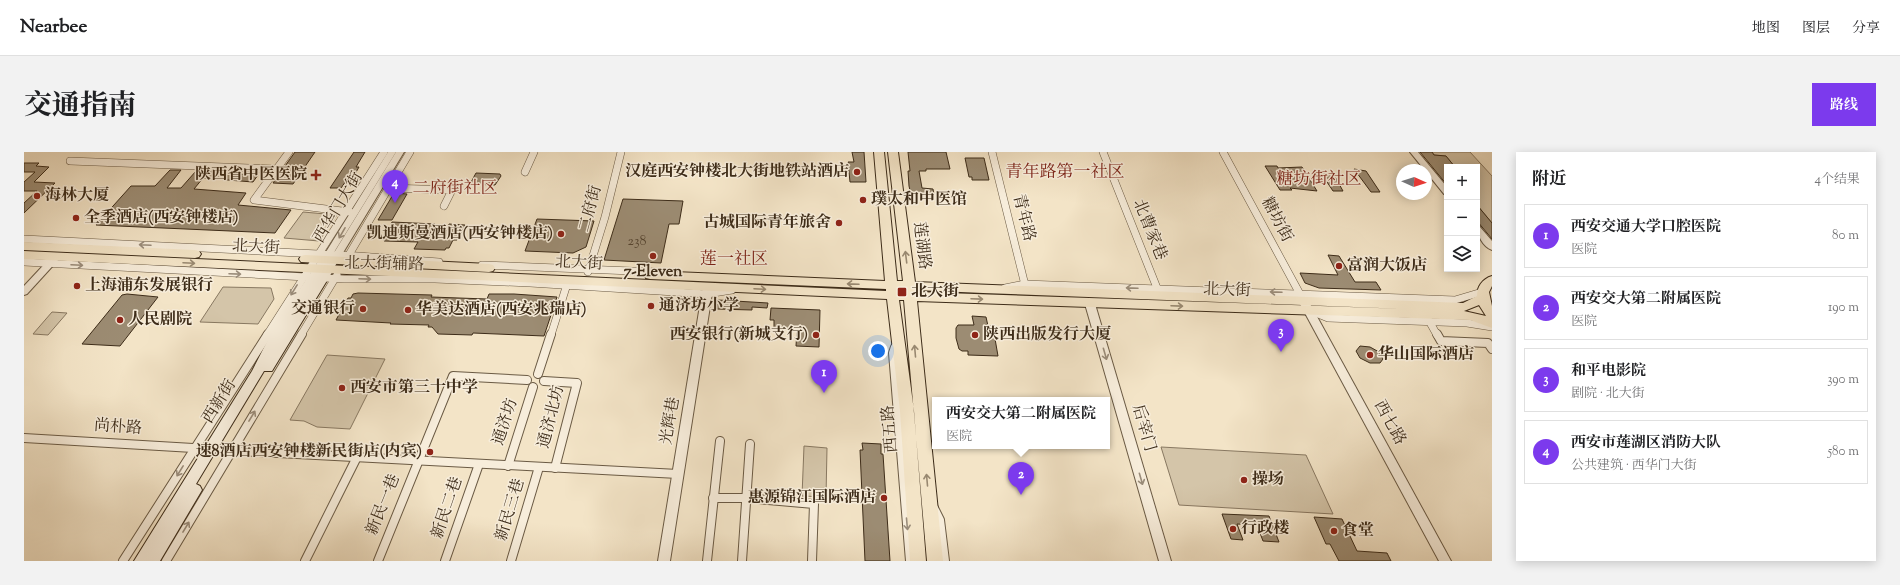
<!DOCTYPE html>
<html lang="zh">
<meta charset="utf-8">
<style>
:root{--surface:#fff;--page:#f2f2f2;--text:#202124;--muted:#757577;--line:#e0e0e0;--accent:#7c3aed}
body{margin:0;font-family:"Sorts Mill Goudy","Noto Serif SC",serif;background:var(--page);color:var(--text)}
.controls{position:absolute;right:12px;top:12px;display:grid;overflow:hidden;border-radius:0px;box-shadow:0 2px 10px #0003}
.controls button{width:36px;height:36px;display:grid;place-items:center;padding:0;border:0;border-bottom:1px solid var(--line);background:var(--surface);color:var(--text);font:20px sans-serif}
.compass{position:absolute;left:1372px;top:12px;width:36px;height:36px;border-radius:50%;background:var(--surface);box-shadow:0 2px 10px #0003;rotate:93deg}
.you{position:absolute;left:854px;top:199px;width:14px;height:14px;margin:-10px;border:3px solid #fff;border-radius:50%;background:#1a73e8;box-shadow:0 0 0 6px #1a73e833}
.badge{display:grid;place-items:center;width:26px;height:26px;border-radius:50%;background:var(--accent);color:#fff;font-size:13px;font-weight:700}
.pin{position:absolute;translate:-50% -33px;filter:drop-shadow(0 1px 2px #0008)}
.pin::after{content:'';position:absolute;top:21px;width:14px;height:12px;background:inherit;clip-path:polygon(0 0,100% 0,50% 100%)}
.popup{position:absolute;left:908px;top:245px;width:178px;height:52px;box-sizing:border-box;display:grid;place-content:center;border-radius:0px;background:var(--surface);filter:drop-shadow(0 1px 3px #0005);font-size:13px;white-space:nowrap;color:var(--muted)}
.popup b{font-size:15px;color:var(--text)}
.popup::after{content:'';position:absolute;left:50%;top:100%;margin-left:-8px;border:8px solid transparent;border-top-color:var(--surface)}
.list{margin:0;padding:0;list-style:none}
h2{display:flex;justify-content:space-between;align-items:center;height:52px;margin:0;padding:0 16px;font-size:17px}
h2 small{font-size:13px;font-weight:400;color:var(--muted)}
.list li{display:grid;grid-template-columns:26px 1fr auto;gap:12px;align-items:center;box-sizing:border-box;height:64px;margin:0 8px 8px;padding:0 8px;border:1px solid var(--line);border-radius:0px}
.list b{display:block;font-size:15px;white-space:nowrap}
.list p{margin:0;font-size:13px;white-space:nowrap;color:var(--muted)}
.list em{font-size:13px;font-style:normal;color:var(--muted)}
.icon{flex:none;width:22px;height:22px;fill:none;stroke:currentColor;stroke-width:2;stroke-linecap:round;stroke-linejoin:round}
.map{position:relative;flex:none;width:1468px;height:409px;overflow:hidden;border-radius:0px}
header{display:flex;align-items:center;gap:24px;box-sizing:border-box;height:56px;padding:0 20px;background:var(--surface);border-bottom:1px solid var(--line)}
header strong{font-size:19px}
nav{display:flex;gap:22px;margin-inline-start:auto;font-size:14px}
.intro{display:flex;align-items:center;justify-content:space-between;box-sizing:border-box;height:96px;padding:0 24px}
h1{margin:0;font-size:28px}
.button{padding:10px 18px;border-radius:0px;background:var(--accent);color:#fff;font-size:14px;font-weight:700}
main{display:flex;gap:24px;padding:0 24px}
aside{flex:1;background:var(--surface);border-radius:0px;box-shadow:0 2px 10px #0003}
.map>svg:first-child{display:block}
</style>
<header>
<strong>Nearbee</strong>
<nav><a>地图</a><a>图层</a><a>分享</a></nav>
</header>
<div class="intro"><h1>交通指南</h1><a class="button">路线</a></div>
<main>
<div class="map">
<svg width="1468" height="409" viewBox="0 0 1468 409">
<rect width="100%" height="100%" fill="#f3e4c7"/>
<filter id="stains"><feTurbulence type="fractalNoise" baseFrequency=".005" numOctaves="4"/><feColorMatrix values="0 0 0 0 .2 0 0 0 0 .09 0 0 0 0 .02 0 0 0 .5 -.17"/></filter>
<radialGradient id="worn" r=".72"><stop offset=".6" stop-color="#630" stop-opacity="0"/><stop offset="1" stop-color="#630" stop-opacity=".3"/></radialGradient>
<g fill="#d4c5a9" stroke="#887861">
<path d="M1408 0H1446L1468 24V71L1453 53V15H1430H1431L1422 4 1410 3Z"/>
<path d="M279 60 313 63 295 89 260 86Z"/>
<path d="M199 135 247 136 250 147 234 172 176 170Z"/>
<path d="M28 160 43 161 24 183 9 182Z"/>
<path d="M303 203 361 207 326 277 293 275 280 269 266 268Z"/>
<path d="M780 294 803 296 802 345 778 344Z"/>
<path d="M1137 295 1282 303 1309 362 1155 353Z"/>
</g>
<g fill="#9c8c73" stroke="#3d2c19">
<path d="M271 0H291L269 32 249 31Z"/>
<path d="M330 0H341L332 15H335L331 22H327L317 36H306Z"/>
<path d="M828 0H840L842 30H826L824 10H830Z"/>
<path d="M884 0H922L926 17H902V19H895L898 36 909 37 910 43H887L885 34 884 19H886Z"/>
<path d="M1396 0H1408L1410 3 1422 4 1431 15H1423V33Z"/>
<path d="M941 6H960L965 28H948V25H945Z"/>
<path d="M0 11H15L12 14 25 15 10 30 31 31 0 61V51L13 39H0V30L11 20H0Z"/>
<path d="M1241 14H1253L1254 16 1278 15 1293 39 1266 36 1268 38H1256Z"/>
<path d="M1330 17 1342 19 1356 40H1347Z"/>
<path d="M146 18H157L143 36H157L172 19 214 21 213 22 234 23 229 30 179 26 170 37 222 41 214 53 267 58 251 81 72 73 107 34H131Z"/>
<path d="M452 21 476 22 477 24 471 33 446 32Z"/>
<path d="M1297 21 1310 23 1319 39H1309Z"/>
<path d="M370 41 383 42 368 68H354Z"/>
<path d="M599 47 659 49 655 72H645L637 111 580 108Z"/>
<path d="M1453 53 1468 71V87L1453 69Z"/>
<path d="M513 67 570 69 562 95 549 101 501 99Z"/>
<path d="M368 70 411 72 406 82 420 83 425 72 441 73 433 88H429L425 96H422L421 98 390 97 394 90 360 89Z"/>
<path d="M1304 103 1315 104 1331 130H1352L1357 138 1295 136 1281 131 1276 121 1314 123Z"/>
<path d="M334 141 408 143 407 145 463 147 465 142H490L533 145 520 184 449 181 448 183 414 182 408 175H404L405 173 366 172 367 171 312 168 324 146H327L329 142Z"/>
<path d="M103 142 134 145 96 194 58 192 98 143Z"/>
<path d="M694 148 744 151 743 156 728 155V158L693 157Z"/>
<path d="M747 156 796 158 795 195 772 194 773 178 750 177V168H746Z"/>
<path d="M948 164 962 165 964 174H971L972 181H970L974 204 944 203V199H938L935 197 932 186V176L934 173H950Z"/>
<path d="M1336 194 1346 195 1355 200 1359 207 1356 211H1346L1336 206 1332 199Z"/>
<path d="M838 291 857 292V302H859L866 409H841L836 298H839Z"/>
<path d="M1198 362 1245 364 1255 390 1239 389 1233 373 1213 372 1219 388 1207 387Z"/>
<path d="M1290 365 1318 367 1333 399 1363 401 1367 409H1315L1306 392H1302Z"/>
</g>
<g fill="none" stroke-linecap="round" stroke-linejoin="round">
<defs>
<g id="minor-far1">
<path d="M265 0 230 48 326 60"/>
<path d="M968 0 1002 137"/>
<path d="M1079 0 1135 141"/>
<path d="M1199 0 1277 144"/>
<path d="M46 9 252 17"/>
<path d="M501 20 510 0"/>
<path d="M365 36 428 38 420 54"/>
<path d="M0 87 334 104 415 110"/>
<path d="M323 106 386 0"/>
<path d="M0 110 320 127H411L506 131 683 142 708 138"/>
<path d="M458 113 633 120"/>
<path d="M564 120 581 65 597 0"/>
<path d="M981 136 1001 132 1431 148 1458 140"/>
<path d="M1287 159 1304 166 1443 171 1468 175"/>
<path d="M1404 167 1413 183"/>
<path d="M243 183 360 0"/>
<path d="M277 183 313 123"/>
<path d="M527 183 544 129"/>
</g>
<g id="minor">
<path d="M1413 182 1417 189 1464 191 1468 197"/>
<path d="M871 195 869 201 886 409"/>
<path d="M514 222 527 182"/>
<path d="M520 229 553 231 531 316"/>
<path d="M0 286 186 297"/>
<path d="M195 298 654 322"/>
<path d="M484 314 509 235"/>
<path d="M689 346H722L790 352 788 409"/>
<path d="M910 356 916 368 921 409"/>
<path d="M99 409 244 182"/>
<path d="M142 409 278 182"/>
<path d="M281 409 333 305"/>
<path d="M354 409 429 224 503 228"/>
<path d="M421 409 455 312"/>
<path d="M487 409 515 315"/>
<path d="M683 409 696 289"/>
<path d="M718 409 726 292"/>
</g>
<g id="tertiary">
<path d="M364 0H372L304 110H298L297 108Z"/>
<path d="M372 0H380L308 119H302L300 117Z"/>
<path d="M1386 0H1394L1423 35V43L1420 42Z"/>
<path d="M1453 74 1456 75 1468 89V98C1459 95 1453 83 1453 74Z"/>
<path d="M32 102 35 103 36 105 35 107 3 142 0 143V134L29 103Z"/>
<path d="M684 132 689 135 646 409H634L679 135Z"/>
<path d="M1280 147 1285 150 1427 409H1415L1275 150Z"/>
<path d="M1066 149 1071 152 1147 409H1135L1061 152Z"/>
</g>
<path id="secondary" d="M301 104 306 108 303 114H309L310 117 248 219H240L172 332 176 334 178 338 136 409H110L228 219 250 176 297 105Z"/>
<g id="primary">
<path d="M850 0H860L873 129H879L864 0H874L891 130 1439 151 1453 144C1453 135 1458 127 1468 124V134L1465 140 1468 154V176L1446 168 893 149 919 409H903L880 148H875L890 259 902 409H886L876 259 863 147 0 107V99L862 139V137L626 127 622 126 620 123 622 120 626 119 861 129ZM874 138H880V139H875ZM892 138 959 141 1382 157 892 140ZM1455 153 1462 164 1440 159Z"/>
<path d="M0 90 171 98 175 99 177 102 175 105 171 106 0 98Z"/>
<path d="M281 103 465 112 469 113 471 116 469 119 465 120 277 110 275 107 277 104Z"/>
</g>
</defs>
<use href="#minor-far1" stroke="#6a5a44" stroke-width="8"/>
<use href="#minor" stroke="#6a5a44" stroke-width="10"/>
<use href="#tertiary" stroke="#6a5a44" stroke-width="2"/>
<use href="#secondary" stroke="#3d2c19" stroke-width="2"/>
<use href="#primary" stroke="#3d2c19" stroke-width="2"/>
<use href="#minor-far1" stroke="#f7eddb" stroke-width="7"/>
<use href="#minor" stroke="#f7eddb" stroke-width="8"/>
<use href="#tertiary" fill="#f7eddb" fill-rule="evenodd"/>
<use href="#secondary" fill="#f7eddb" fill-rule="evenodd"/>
<use href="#primary" fill="#f3e4c7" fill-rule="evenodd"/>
</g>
<defs><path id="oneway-shaft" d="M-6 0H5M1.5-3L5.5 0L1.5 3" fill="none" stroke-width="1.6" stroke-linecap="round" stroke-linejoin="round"/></defs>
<g stroke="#9a8c7a">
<use href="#oneway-shaft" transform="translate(318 81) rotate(120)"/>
<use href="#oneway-shaft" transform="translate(121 93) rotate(-177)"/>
<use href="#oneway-shaft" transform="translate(53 113) rotate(3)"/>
<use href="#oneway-shaft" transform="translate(211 122) rotate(2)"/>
<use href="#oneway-shaft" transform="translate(341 127) rotate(2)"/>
<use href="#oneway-shaft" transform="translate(1108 136) rotate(-178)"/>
<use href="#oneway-shaft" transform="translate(270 138) rotate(122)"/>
<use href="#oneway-shaft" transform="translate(1252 140) rotate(-178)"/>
<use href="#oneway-shaft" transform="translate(1081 202) rotate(74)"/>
<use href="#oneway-shaft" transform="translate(228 264) rotate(-59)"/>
<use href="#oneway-shaft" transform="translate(156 319) rotate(122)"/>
<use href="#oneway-shaft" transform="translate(1117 327) rotate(74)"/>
<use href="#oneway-shaft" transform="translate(883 372) rotate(85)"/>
<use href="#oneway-shaft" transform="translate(162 375) rotate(-59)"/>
</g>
<g stroke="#988870">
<use href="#oneway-shaft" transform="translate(882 105) rotate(-97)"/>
<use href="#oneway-shaft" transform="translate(165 111) rotate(3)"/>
<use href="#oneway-shaft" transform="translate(829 132) rotate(-178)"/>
<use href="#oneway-shaft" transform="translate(736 137) rotate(3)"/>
<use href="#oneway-shaft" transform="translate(953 147) rotate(2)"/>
<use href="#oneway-shaft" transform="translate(1153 154) rotate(2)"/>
<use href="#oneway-shaft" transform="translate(891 199) rotate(-95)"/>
<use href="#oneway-shaft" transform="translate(903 328) rotate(-95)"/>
</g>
<g fill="#8f2418" stroke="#f7eddb" stroke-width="1.5">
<circle cx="833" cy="20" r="4"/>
<path d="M290 17h4v4h4v4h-4v4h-4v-4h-4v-4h4z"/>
<circle cx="13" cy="44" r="4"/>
<circle cx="839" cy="48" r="4"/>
<circle cx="52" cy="66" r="4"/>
<circle cx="815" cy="71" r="4"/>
<circle cx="537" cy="82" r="4"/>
<circle cx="629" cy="104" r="4"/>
<circle cx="1315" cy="114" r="4"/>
<circle cx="53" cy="134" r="4"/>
<rect x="873" y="135" width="10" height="10" rx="2"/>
<circle cx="627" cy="154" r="4"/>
<circle cx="339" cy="157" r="4"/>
<circle cx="384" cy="158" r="4"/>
<circle cx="96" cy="168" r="4"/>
<circle cx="792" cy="183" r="4"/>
<circle cx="951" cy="183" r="4"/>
<circle cx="1346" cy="203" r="4"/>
<circle cx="318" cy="236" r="4"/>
<circle cx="406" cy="300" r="4"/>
<circle cx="1220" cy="328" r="4"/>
<circle cx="860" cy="346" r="4"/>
<circle cx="1209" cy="377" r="4"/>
<circle cx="1310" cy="379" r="4"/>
</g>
<g text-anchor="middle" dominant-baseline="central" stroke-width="3" stroke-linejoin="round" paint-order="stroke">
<g font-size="14" fill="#554430">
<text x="613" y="90">238</text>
</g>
<g font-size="16" font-weight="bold" fill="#3d2c19" stroke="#f7eddb" text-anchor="start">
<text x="825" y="20" text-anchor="end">汉庭西安钟楼北大街地铁站酒店</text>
<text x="283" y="23" text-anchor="end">陕西省中医医院</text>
<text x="21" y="44">海林大厦</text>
<text x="847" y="48">璞太和中医馆</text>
<text x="60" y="66">全季酒店(西安钟楼店)</text>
<text x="807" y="71" text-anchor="end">古城国际青年旅舍</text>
<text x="529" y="82" text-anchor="end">凯迪斯曼酒店(西安钟楼店)</text>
<text x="1323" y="114">富润大饭店</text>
<text x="629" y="120" text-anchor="middle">7-Eleven</text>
<text x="61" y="134">上海浦东发展银行</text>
<text x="887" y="140">北大街</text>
<text x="635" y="154">通济坊小学</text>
<text x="331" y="157" text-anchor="end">交通银行</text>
<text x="392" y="158">华美达酒店(西安兆瑞店)</text>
<text x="104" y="168">人民剧院</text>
<text x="784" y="183" text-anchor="end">西安银行(新城支行)</text>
<text x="959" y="183">陕西出版发行大厦</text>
<text x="1354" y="203">华山国际酒店</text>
<text x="326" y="236">西安市第三十中学</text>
<text x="398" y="300" text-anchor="end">速8酒店西安钟楼新民街店(内宾)</text>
<text x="1228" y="328">操场</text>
<text x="852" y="346" text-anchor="end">惠源锦江国际酒店</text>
<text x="1217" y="377">行政楼</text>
<text x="1318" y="379">食堂</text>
</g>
<g font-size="16" fill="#3d2c19" stroke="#f7eddb">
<text transform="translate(315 56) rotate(-59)">西华门大街</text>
<text transform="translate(567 57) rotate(-75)">二府街</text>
<text transform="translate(999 66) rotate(76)">青年路</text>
<text transform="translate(1252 68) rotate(62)">糖坊街</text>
<text transform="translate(1125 78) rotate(68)">北曹家巷</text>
<text transform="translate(897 94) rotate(83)">莲湖路</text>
<text transform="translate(232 96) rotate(3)">北大街</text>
<text transform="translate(555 112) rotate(3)">北大街</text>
<text transform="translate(360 113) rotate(1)">北大街辅路</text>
<text transform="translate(1203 139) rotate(2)">北大街</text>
<text transform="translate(196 250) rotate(-58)">西新街</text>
<text transform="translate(528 265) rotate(-76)">通济北坊</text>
<text transform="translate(647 269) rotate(-80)">光辉巷</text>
<text transform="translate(482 270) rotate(-72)">通济坊</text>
<text transform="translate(1365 271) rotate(61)">西七路</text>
<text transform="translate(94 276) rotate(4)">尚朴路</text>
<text transform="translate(1119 276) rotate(74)">后宰门</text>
<text transform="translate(867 277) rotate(-95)">西五路</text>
<text transform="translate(360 353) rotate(-68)">新民一巷</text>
<text transform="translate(424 356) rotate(-71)">新民二巷</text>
<text transform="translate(487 358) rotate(-73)">新民三巷</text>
</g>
<g font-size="17" fill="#7a1f14" stroke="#f7eddb">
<text x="1041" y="21">青年路第一社区</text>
<text x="1295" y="28">糖坊街社区</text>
<text x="431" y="37">二府街社区</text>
<text x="710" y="108">莲一社区</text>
</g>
</g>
<rect width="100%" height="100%" filter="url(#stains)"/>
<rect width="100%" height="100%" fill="url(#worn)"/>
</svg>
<div class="controls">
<button>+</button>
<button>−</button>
<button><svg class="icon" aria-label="layers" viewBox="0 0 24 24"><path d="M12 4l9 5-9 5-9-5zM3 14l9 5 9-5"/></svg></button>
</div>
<svg class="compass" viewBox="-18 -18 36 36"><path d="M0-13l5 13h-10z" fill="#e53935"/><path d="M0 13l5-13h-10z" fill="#757577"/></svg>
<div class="you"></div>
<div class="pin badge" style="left:800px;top:241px">1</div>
<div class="pin badge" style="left:997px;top:343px">2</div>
<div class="popup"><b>西安交大第二附属医院</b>医院</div>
<div class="pin badge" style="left:1257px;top:200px">3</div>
<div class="pin badge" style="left:371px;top:51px">4</div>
</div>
<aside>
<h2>附近<small>4个结果</small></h2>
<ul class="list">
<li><span class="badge">1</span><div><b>西安交通大学口腔医院</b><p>医院</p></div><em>80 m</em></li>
<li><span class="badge">2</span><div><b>西安交大第二附属医院</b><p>医院</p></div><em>190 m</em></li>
<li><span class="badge">3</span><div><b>和平电影院</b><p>剧院 · 北大街</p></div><em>390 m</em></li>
<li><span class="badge">4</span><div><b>西安市莲湖区消防大队</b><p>公共建筑 · 西华门大街</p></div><em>580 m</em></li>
</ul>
</aside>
</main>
